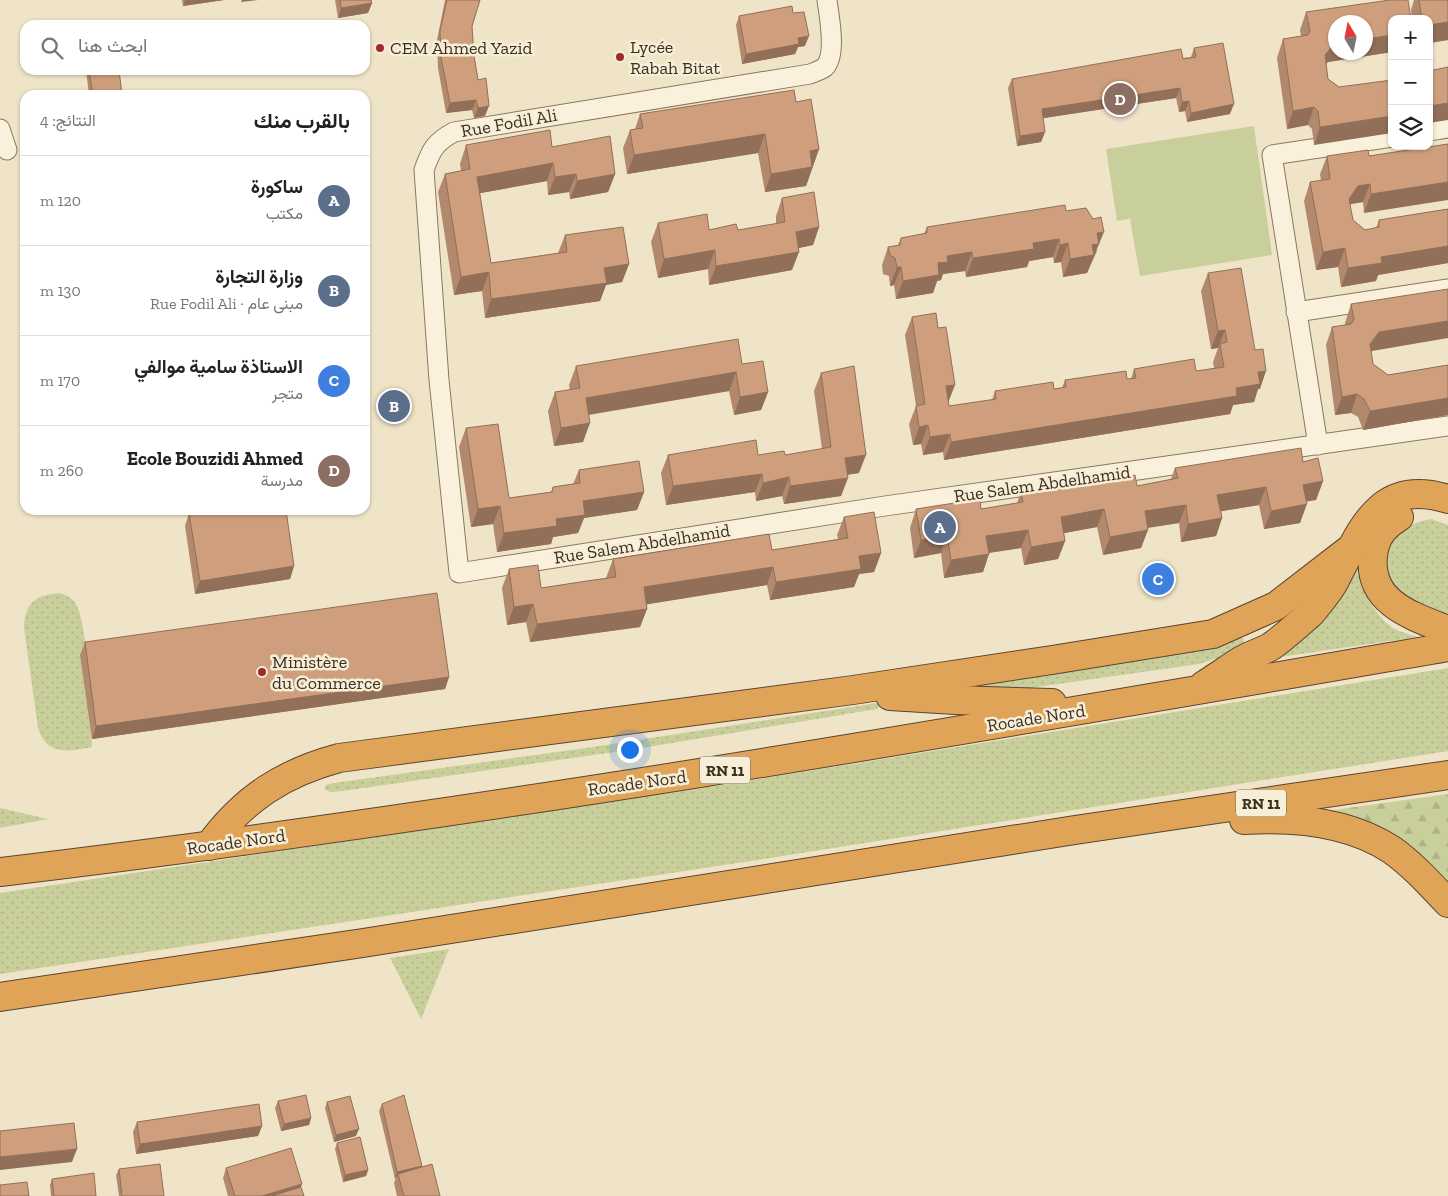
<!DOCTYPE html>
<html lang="ar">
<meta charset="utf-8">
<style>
:root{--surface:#fff;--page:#f6f6f6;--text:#222;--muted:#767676;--line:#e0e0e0;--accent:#1a73e8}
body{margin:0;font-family:"Zilla Slab",Vazirmatn,serif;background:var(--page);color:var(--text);direction:rtl}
.controls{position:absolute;right:15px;top:15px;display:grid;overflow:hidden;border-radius:10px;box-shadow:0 1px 4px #0004}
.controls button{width:45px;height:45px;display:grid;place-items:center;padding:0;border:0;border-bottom:1px solid var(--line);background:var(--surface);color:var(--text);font:25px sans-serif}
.compass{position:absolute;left:1328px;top:15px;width:45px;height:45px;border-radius:50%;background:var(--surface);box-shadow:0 1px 4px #0004;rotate:350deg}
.you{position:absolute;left:629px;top:749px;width:18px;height:18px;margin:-12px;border:4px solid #fff;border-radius:50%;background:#1a73e8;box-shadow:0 0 0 8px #1a73e833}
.badge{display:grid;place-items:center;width:32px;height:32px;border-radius:50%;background:var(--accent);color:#fff;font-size:16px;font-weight:700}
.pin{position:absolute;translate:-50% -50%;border:2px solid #fff;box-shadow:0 1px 5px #0006}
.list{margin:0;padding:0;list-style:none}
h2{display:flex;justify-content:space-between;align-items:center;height:65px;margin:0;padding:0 20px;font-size:21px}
h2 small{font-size:16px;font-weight:400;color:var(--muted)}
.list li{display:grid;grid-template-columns:32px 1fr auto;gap:15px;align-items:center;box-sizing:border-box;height:90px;padding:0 20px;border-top:1px solid var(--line)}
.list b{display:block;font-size:19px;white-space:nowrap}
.list p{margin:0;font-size:16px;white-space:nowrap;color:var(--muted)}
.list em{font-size:16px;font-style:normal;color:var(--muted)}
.icon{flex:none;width:28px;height:28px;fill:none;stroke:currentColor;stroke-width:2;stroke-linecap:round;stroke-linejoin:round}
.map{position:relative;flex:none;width:1448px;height:1196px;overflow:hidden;direction:ltr}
.search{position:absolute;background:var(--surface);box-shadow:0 1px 4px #0004;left:20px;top:20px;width:350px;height:55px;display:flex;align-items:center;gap:12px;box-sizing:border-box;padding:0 18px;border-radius:15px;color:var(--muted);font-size:19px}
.panel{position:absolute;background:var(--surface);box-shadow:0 1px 4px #0004;left:20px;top:90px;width:350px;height:425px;border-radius:15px;direction:rtl}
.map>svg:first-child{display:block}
</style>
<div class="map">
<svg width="1448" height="1196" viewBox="0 0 1448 1196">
<defs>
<pattern id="grass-dots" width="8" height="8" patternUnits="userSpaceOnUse" patternTransform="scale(1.25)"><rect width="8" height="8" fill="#c9cf9b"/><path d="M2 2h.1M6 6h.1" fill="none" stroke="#aeb285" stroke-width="1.8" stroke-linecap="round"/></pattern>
<pattern id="forest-firs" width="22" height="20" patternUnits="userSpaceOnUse" patternTransform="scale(1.25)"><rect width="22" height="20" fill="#c9cf9b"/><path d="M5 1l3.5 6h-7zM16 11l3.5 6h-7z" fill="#aeb285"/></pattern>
</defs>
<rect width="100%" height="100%" fill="#f0e4c8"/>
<g fill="url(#grass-dots)">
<path d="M1431 519 1448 525V614L1427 610 1406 601 1385 576C1385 567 1383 555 1385 548 1392 528 1414 523 1431 519Z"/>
<path d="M1362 558C1362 564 1361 571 1362 578 1365 597 1380 623 1399 631 1405 633 1411 635 1418 637L1267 659 1319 625 1332 608Z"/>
<path d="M60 593C65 595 70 597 74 601 89 620 91 719 92 747 68 752 47 756 38 728L24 628C25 602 36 595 60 593Z"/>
<path d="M1240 634 1244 640 1242 647 1230 654 1199 664 980 695 972 694 969 680Z"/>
<path d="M1448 668V751L758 860 0 974V893L716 786Z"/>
<path d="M877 703 880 705 877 709 642 748 343 791 330 792 324 789 326 785 334 783 593 747Z"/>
<path d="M0 808 48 819 0 828Z"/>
<path d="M449 949 421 1019 390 958Z"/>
</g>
<path fill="url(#forest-firs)" d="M1448 794V890L1414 851 1386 830 1319 812Z"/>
<path fill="#c9cf9b" d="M1254 126 1272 255 1140 276 1130 219 1140 217 1117 221 1106 149Z"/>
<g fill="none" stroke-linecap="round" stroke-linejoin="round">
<defs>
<g id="street">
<path d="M827 0C829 16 837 54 825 67 821 70 815 72 810 74L454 132C435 142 431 150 424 170L439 380 459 573 885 506 1448 426"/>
<path d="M0 129 7 150"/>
<path d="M1429 131 1448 128"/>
<path d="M1296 312 1448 289"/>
<path d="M1318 445 1272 155 1392 137"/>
</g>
<g id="highway">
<path d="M1399 517C1383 527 1375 537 1373 556 1368 603 1412 616 1448 630"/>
<path d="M1204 685C1217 677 1229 668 1242 660 1251 655 1261 652 1270 647 1280 641 1302 621 1311 613 1319 603 1328 593 1334 582 1361 532 1377 477 1448 499"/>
<path d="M890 696 955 700 1052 703"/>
<path d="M1244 820C1293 817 1350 822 1392 850 1413 865 1430 884 1448 903"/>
<path d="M209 846C243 799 283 773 339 758L853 690 1052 660 1213 634 1276 606 1350 549"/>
<path d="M0 872C485 814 967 730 1448 647"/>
<path d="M0 997 363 943 1075 830 1448 775"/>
</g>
</defs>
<use href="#street" stroke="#8d765c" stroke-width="21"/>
<use href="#highway" stroke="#5b4430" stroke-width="30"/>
<use href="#street" stroke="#faf1dc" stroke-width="19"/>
<use href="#highway" stroke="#e0a458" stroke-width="28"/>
</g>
<g fill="#b2896c">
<path d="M182 0H224L183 6Z"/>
<path d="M335 0H371L372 3 368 13 338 18Z"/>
<path d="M445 0H480L472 26 474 56 485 116 474 118 472 110 446 113 438 68 437 40Z"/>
<path d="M1414 0H1448V40L1429 43V19H1412L1411 10Z"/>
<path d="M1306 12 1392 19V52L1328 62 1326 64 1328 79 1339 87 1314 145 1312 129 1308 125 1287 129 1277 58 1283 39 1301 36 1300 30Z"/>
<path d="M793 13 805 46 798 47 795 54 742 64 736 25 739 16Z"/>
<path d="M1194 48 1230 114 1187 122 1185 111 1179 112 1176 98 1043 118 1045 132 1041 142 1017 146 1008 88 1012 79 1191 57Z"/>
<path d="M86 70H119L122 95H89Z"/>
<path d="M796 102 819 149 806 186 765 192 758 153 627 174 623 148 630 130 635 129 640 114Z"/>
<path d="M1448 144 1364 213 1363 202 1351 204 1350 206 1353 220 1365 230 1376 228 1379 220 1448 209V263L1378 275 1376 281 1341 287 1338 267 1316 270 1304 201 1310 182 1321 181 1320 174 1327 156H1369Z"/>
<path d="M466 145 552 147 615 174 608 192 570 199 569 192 548 195 547 181 480 193 491 263 558 253 565 235 629 264 622 282 606 285 600 301 485 318 482 291 454 295 438 192 445 174 461 171 460 164Z"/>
<path d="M782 198 819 227 813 245 798 248 792 270 709 285 708 269 658 278 651 242 658 223 709 230H738L776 224V216Z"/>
<path d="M1066 211 1097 251 1087 273 1063 277 1061 262 1054 263 1053 257 1029 261 1027 267 966 277 965 271 943 274 941 280 937 281 933 293 896 299 894 285 890 286 889 276 883 274 882 265 888 247 898 245 901 238 924 234 927 227Z"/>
<path d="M1208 273 1260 389H1258L1254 402 1233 405 1230 414 944 460 943 452 923 455 921 444 913 445 909 424 916 406 905 335 912 317 948 403 949 406 992 400 995 391 1054 389 1062 388 1065 380 1131 379 1134 369 1196 371 1214 368 1213 362 1218 348 1211 349 1201 291Z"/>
<path d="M1351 304 1372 351 1371 352 1373 364 1388 375 1448 365V415L1363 430 1358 417 1351 413 1335 415 1326 345 1332 327 1345 325V323Z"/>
<path d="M742 364 768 392 761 410 734 415 729 391 589 415 583 442 554 446 548 411 555 392 570 390 569 385 576 366Z"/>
<path d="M821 373 859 473 847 475 841 496 784 504 782 496 756 501 755 492 666 505 661 473 668 455H785L822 449 814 391Z"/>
<path d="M466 428 509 498 551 492 553 487 573 484 579 470 644 492 637 510 584 518 578 533 553 537 551 544 497 552 493 524 471 527 459 447Z"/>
<path d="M1303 462 1323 481 1316 500 1306 501 1300 523 1264 529 1259 505 1221 511 1222 518 1216 536 1181 542 1179 523 1148 528 1141 548 1103 555 1097 527 1064 533 1065 541 1058 559 1024 565 1021 548 989 553 983 572 944 578 941 553 914 558 910 528 916 509H981L1017 503 1021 492 1137 486 1171 479 1175 468Z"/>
<path d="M197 510H286L294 566 290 579 195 594 185 526 189 513 198 512Z"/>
<path d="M844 517 881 553 874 572 859 574 854 587 770 600 767 585 646 604 647 609 640 627 530 642 526 622 507 625 502 588 509 569 541 588 606 578 613 559 772 550 838 539 837 535Z"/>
<path d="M85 642 449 677 445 689 92 739 80 655Z"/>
<path d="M278 1101 311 1118 309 1125 281 1131 275 1108Z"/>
<path d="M327 1102 356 1136 334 1142 325 1108Z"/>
<path d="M382 1104 421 1167 440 1196H397L394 1183 396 1178 395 1179 379 1111Z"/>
<path d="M137 1122 262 1126 258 1136 136 1154 133 1132Z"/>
<path d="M337 1143 368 1170 366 1176 343 1182 335 1149Z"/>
<path d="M226 1168 301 1187 304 1196H228L223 1178Z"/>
<path d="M119 1169 164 1196H119L116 1175Z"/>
<path d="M52 1179 96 1196H51L50 1185Z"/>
</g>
<g fill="#916f58">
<path d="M185 0H224L183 6Z"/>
<path d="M242 0H258L241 2Z"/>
<path d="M372 3 368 13 338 18 341 8Z"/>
<path d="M1448 22V40L1429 43V25Z"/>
<path d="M1392 35V52L1328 62 1318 73 1325 55 1334 44H1336V52H1366V39Z"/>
<path d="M809 36 805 46 798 47 795 54 742 64 746 54 798 38Z"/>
<path d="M1180 88 1176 98 1038 119 1042 109Z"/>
<path d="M476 100 472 110 446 113 450 103Z"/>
<path d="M1189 101 1185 111 1179 112 1182 102Z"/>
<path d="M1448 103V120L1429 123V106Z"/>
<path d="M1234 104 1230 114 1187 122 1191 113Z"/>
<path d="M489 106 485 116 474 118 478 108Z"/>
<path d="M1314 107 1308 125 1287 129 1293 111Z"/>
<path d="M1392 116V133L1314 145 1320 127Z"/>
<path d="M1045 132 1041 142 1017 146 1020 136Z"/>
<path d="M765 134 758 153 627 174 634 155Z"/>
<path d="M819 149 806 186 765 192 771 174 810 151Z"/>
<path d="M553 163 547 181 470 195 477 177Z"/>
<path d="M576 174 569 192 548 195 555 177Z"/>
<path d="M615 174 608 192 570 199 577 181Z"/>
<path d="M1448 182V200L1364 213 1371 194Z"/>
<path d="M1370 184 1363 202 1351 204 1342 217 1349 199 1358 186Z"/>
<path d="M819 227 813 245 790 250 796 232Z"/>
<path d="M1104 232 1087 273 1063 277 1070 259 1097 233Z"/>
<path d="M1059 239 1053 257 1029 261 1027 267 966 277 973 258 1033 243Z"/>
<path d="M1068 243 1061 262 1054 263 1060 245Z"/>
<path d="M1448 246V263L1378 275 1376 281 1341 287 1348 268 1381 257Z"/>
<path d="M1345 248 1338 267 1316 270 1323 252Z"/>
<path d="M715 250 708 269 658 278 664 259Z"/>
<path d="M799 252 792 270 709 285 716 266Z"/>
<path d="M972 252 965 271 943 274 941 280 937 281 933 293 896 299 903 281 938 263 947 256Z"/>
<path d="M629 264 622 282 606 285 600 301 485 318 491 299 604 268Z"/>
<path d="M897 267H901L894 285 890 286Z"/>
<path d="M489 272 482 291 454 295 461 277Z"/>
<path d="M1448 321V338L1372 351 1363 362 1370 344 1379 332Z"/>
<path d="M1225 330 1218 348 1211 349 1218 331Z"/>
<path d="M1266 371 1260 389H1258L1254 402 1233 405 1230 414 944 460 951 442 1236 388 1258 372Z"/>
<path d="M736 372 729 391 579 416 586 398Z"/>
<path d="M955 385 948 403 946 386Z"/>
<path d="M768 392 761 410 734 415 740 397Z"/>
<path d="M1357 394 1351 413 1335 415 1342 397Z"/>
<path d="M1448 398V415L1363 430 1370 411Z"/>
<path d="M590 423 583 442 554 446 561 428Z"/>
<path d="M928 425 921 444 913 445 919 427Z"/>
<path d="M950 434 943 452 923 455 930 437Z"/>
<path d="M866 455 859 473 838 476 845 458Z"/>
<path d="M762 474 755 492 666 505 673 486Z"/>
<path d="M789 477 782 496 756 501 763 483Z"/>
<path d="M848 478 841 496 784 504 790 486Z"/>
<path d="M1323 481 1316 500 1297 503 1303 485Z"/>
<path d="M1266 487 1259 505 1211 513 1217 495Z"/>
<path d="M644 492 637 510 584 518 578 533 553 537 551 544 497 552 504 533 556 519 583 501Z"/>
<path d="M1307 504 1300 523 1264 529 1271 511Z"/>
<path d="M1186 505 1179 523 1138 529 1145 511Z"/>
<path d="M500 506 493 524 471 527 478 509Z"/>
<path d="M1104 509 1097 527 1054 535 1061 517Z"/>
<path d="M1222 518 1216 536 1181 542 1188 524Z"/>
<path d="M1028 530 1021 548 980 554 986 536Z"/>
<path d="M1148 530 1141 548 1103 555 1110 537Z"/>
<path d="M947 535 941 553 914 558 921 540Z"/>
<path d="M1065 541 1058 559 1024 565 1031 547Z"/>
<path d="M881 553 874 572 859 574 854 587 770 600 776 582 859 556Z"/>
<path d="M989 554 983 572 944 578 951 560Z"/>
<path d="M294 566 290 579 195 594 200 581Z"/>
<path d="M773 567 767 585 637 606 644 587Z"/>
<path d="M533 604 526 622 507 625 514 607Z"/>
<path d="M647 609 640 627 530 642 537 624Z"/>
<path d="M449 677 445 689 92 739 96 726Z"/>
<path d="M311 1118 309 1125 281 1131 284 1124Z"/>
<path d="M262 1126 258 1136 136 1154 140 1144Z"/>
<path d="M359 1129 356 1136 334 1142 336 1135Z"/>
<path d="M77 1149 72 1162 0 1170V1157Z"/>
<path d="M422 1166 419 1173 398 1174 396 1178 395 1179 397 1172Z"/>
<path d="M368 1170 366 1176 343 1182 345 1175Z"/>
<path d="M302 1184 299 1193 275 1195 274 1196H262Z"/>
</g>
<g fill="#cf9f7d" stroke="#916f58">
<path d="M340 0H371L372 3 341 8Z"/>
<path d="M447 0H480L472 26 474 56 478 80 486 78 489 106 478 108 476 100 450 103 441 58 440 31Z"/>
<path d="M1390 0H1408L1411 19H1392V35L1366 39V22H1336V44H1334L1325 55 1328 79 1339 87 1392 80V116L1320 127 1318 111 1314 107 1293 111 1283 39 1308 35 1310 31 1306 12Z"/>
<path d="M1419 0H1448V22L1429 25V19H1422Z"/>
<path d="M792 6 793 13 804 12 809 36 798 38 799 44 746 54 739 16Z"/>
<path d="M1223 43 1234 104 1191 113 1189 101 1182 102 1180 88 1042 109 1045 132 1020 136 1012 79 1181 49 1183 59 1196 57 1194 48Z"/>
<path d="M1448 67V103L1429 106V71Z"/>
<path d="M89 70H119L122 95H93Z"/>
<path d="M794 90 796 102 811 99 819 149 810 151 812 167 771 174 765 134 634 155 630 130 643 128 640 114Z"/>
<path d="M550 130 552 147 610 136 615 174 577 181 576 174 555 177 553 163 477 177 491 263 567 252 565 235 623 227 629 264 604 268 607 283 491 299 489 272 461 277 445 174 470 169 466 145Z"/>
<path d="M1448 144V182L1371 194 1370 184 1358 186 1349 199 1353 220 1365 230 1379 227V220L1448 209V246L1381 257 1382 263 1348 268 1345 248 1323 252 1310 182 1330 179 1327 156 1368 150 1369 156Z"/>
<path d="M814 192 819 227 796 232 799 252 716 266 715 250 664 259 658 223 707 214 709 230 736 224 738 230 785 222 782 198Z"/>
<path d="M1065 205 1066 211 1086 208 1093 219 1101 217 1104 232 1097 233 1099 244 1092 245 1094 255 1070 259 1068 243 1060 245 1059 239 1033 243 1034 249 973 258 972 252 947 256 948 262 938 263 939 275 903 281 901 267H897L895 258 890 255 888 247 900 245 901 238 927 233V227Z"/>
<path d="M1241 268 1255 350 1263 349 1266 371 1258 372 1260 384 1236 388 1237 396 951 442 950 434 930 437 928 425 919 427 916 406 925 404 912 317 936 313 938 328 946 327 955 385 946 386 949 406 996 399 995 391 1053 382 1054 389 1066 387 1065 380 1126 371 1127 379 1136 378 1134 369 1194 359 1196 371 1224 367 1220 344 1227 342 1225 330 1218 331 1208 273Z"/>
<path d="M365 272 368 288H365Z"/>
<path d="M1448 289V321L1379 332 1370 344 1373 364 1388 375 1448 365V398L1370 411 1364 399 1357 394 1342 397 1332 327 1351 324 1354 320 1351 304Z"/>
<path d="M738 339 742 364 763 361 768 392 740 397 736 372 586 398 590 423 561 428 555 392 580 388 576 366Z"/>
<path d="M854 366 866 455 845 458 848 478 790 486 789 477 763 483 762 474 673 486 668 455 756 440 758 455 784 451 785 455 831 447 821 373Z"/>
<path d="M498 424 509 498 552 492 553 487 580 483 579 470 639 461 644 492 583 501 585 515 556 519 557 526 504 533 500 506 478 509 466 428Z"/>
<path d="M1301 448 1303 462 1318 458 1323 481 1303 485 1307 504 1271 511 1266 487 1217 495 1222 518 1188 524 1186 505 1145 511 1148 530 1110 537 1104 509 1061 517 1065 541 1031 547 1028 530 986 536 989 554 951 560 947 535 921 540 916 509 980 499 981 509 1023 502 1021 492 1135 475 1137 486 1178 478 1175 468Z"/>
<path d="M204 510H286L294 566 200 581 189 513Z"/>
<path d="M874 512 881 553 859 556 861 569 776 582 773 567 644 587 647 609 537 624 533 604 514 607 509 569 538 565 541 588 587 581 616 577 613 559 769 534 772 550 848 538 844 517Z"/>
<path d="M437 593 449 677 96 726 85 642Z"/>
<path d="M306 1095 311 1118 284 1124 278 1101Z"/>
<path d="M404 1095 422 1166 397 1172 382 1104Z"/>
<path d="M350 1096 359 1129 336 1135 327 1102Z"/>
<path d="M259 1104 262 1126 140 1144 137 1122Z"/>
<path d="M74 1123 77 1149 0 1157V1131Z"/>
<path d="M360 1137 368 1170 345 1175 337 1143Z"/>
<path d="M291 1148 302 1184 262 1196H235L226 1168Z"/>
<path d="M160 1164 164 1196H122L119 1169Z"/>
<path d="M432 1164 440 1196H404L398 1174Z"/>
<path d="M94 1173 96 1196H54L52 1179Z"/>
<path d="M27 1182 29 1196H0V1185Z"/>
<path d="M301 1187 304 1196H275V1195Z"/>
</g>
<g fill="#9e2a2b" stroke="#f7eed8" stroke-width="2">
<circle cx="380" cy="48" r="5"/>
<circle cx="620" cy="57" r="5"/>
<circle cx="262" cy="672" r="5"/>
</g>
<g text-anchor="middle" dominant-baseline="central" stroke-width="5" stroke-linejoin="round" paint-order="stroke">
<g fill="#f7eed8" stroke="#756857" stroke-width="1">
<rect x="700" y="756.5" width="50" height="27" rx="4"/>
<rect x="1236" y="789.5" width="50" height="27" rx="4"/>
</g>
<g font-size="16" font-weight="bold" fill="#3d2e20">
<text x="725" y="770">RN 11</text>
<text x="1261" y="803">RN 11</text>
</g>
<g font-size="18" fill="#3d2e20" stroke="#f7eed8" text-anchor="start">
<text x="630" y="47">Lycée<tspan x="630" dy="21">Rabah Bitat</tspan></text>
<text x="390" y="48">CEM Ahmed Yazid</text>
<text x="272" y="662">Ministère<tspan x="272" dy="21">du Commerce</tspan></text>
</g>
<g font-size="18" fill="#3d2e20" stroke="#f7eed8">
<text transform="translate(509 123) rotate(-10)">Rue Fodil Ali</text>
<text transform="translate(1042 484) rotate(-8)">Rue Salem Abdelhamid</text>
<text transform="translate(642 544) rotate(-9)">Rue Salem Abdelhamid</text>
<text transform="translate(1036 718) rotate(-9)">Rocade Nord</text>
<text transform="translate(637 783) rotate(-8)">Rocade Nord</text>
<text transform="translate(236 842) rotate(-8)">Rocade Nord</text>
</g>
</g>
</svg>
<div class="controls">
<button>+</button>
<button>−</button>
<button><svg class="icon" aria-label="layers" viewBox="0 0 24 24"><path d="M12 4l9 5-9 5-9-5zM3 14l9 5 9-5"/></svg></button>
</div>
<svg class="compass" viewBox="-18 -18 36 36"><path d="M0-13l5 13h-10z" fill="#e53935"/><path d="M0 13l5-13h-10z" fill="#767676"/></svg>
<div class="you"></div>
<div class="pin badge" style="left:940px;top:527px;background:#5c6f8a">A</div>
<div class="pin badge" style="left:394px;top:406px;background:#5c6f8a">B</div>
<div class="pin badge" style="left:1158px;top:579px;background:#3f7fe0">C</div>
<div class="pin badge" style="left:1120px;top:99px;background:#8d6e63">D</div>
<div class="search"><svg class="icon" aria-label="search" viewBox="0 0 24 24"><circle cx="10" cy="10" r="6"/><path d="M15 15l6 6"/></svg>ابحث هنا</div>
<section class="panel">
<h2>بالقرب منك<small>النتائج: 4</small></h2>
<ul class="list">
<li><span class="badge" style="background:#5c6f8a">A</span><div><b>ساكورة</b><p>مكتب</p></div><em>120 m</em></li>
<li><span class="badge" style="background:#5c6f8a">B</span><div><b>وزارة التجارة</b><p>مبنى عام · Rue Fodil Ali</p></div><em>130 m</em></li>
<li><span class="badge" style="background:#3f7fe0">C</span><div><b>الاستاذة سامية موالفي</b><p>متجر</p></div><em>170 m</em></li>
<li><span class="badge" style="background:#8d6e63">D</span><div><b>Ecole Bouzidi Ahmed</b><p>مدرسة</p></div><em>260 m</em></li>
</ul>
</section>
</div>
